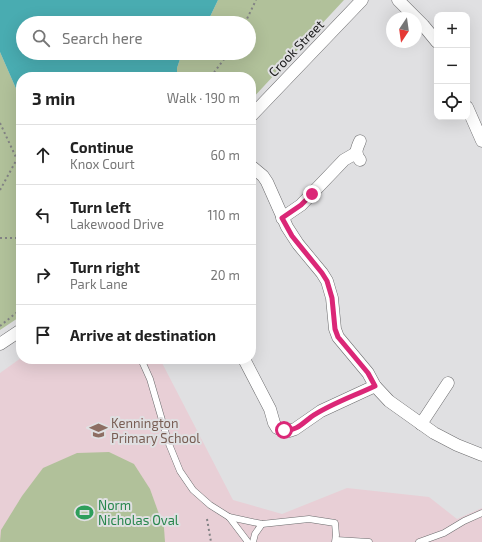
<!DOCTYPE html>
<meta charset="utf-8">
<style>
:root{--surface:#fff;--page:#f2f2f2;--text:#222;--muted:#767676;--line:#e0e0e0}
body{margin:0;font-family:"Exo 2",sans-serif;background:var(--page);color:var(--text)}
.controls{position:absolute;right:12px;top:12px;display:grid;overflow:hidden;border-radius:8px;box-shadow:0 4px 16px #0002}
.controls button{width:36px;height:36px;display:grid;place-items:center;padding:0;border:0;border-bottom:1px solid var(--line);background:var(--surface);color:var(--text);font:20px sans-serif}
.compass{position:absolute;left:386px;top:12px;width:36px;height:36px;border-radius:50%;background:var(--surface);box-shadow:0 4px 16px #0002;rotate:193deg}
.stop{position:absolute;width:12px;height:12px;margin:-9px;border:3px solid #db2777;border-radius:50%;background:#fff}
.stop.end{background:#db2777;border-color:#fff;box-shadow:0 1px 4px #0008}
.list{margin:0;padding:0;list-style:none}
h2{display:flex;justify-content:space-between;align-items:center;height:52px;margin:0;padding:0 16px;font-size:17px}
h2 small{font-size:13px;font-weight:400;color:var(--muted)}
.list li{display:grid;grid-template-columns:26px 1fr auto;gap:12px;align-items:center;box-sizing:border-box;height:60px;padding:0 16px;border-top:1px solid var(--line)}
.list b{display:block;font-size:15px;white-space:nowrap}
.list p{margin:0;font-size:13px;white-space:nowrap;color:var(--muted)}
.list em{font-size:13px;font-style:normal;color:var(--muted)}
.icon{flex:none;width:22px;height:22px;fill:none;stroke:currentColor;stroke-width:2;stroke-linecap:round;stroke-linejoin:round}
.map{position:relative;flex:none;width:482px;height:542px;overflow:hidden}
.search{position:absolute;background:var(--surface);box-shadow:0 4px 16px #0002;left:16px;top:16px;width:240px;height:44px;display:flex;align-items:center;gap:10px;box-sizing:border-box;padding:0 14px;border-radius:22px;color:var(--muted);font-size:15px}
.panel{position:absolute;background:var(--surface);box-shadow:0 4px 16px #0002;left:16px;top:72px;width:240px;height:292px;border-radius:16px}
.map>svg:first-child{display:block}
</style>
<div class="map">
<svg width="482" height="542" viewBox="0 0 482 542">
<rect width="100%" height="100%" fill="#e0e0e2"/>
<path fill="#e8cfd6" d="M21 358 160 359 233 500 282 514 347 488 429 497 457 519 482 508V542H0V373Z"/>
<g fill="#b1c19a">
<path d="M218 0H344L251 100V77H177V68L182 53H249V23H207Z"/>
<path d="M0 52 21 100V316L0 330Z"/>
<path d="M109 452 134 464 150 489 164 528 165 542H0L1 530 22 496 43 468 77 453Z"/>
</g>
<path fill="#49acb1" d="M0 0H218L207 23H23V53H182L177 68V77H21V100L0 52Z"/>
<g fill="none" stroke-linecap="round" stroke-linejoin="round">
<defs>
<g id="lane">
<path d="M141 359 150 379 169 444 180 471 193 490 210 505 229 517 248 542"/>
<path d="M229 517 262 524 309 519 335 523 336 535 335 542"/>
<path d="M336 540 369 542"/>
<path d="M253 542 255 534 262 524"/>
<path d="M419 542 444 533 464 521 482 513"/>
</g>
<g id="street">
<path d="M398 0 423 25 437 42"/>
<path d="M467 107 482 141"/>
<path d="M251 116 362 0"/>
<path d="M360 141C357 148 354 153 360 160"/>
<path d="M251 166 263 176 267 182 287 227 298 244 322 273 327 281 332 298 335 329 338 337 368 373 375 386 389 401 434 433 457 445 482 455"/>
<path d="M282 218 301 205 344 160 356 153"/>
<path d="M0 344 21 330"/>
<path d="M244 359 270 409 274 423 277 428 284 430 289 431 295 429 321 411 375 386"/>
<path d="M421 424 448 383"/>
</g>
</defs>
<use href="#lane" stroke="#6b6b6d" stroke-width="7"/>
<use href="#street" stroke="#6b6b6d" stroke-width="13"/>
<g stroke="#828284" stroke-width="2" stroke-dasharray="2 3" stroke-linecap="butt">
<path d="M245 23 256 0"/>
<path d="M212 77 215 71 229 53"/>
<path d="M0 123 21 168"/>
<path d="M0 190 17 159"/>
<path d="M0 238H21"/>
<path d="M0 326 21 309"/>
<path d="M207 519 211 542"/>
</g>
<use href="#lane" stroke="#fff" stroke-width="6"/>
<use href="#street" stroke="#fff" stroke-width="12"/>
</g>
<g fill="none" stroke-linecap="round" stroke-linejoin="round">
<path stroke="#db2777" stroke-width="5" d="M284 430C295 432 303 423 311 417 330 404 354 396 375 386L368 373 338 337 335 329 332 298 327 281 322 273 292 236 282 218 301 205 312 194"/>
</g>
<defs>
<symbol id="school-bare" viewBox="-9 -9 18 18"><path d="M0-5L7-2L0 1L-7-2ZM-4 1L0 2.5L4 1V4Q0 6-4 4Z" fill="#8d6e63" stroke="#e0e0e2" stroke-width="2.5" paint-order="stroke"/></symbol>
<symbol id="stadium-bare" viewBox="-9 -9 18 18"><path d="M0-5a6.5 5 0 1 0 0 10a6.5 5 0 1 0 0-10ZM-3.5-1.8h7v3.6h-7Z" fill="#2e9e5b" stroke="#e0e0e2" stroke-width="2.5" paint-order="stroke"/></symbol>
</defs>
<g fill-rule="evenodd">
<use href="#school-bare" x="86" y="418" width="25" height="25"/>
<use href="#stadium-bare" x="72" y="500" width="25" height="25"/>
</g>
<g text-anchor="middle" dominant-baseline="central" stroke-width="4" stroke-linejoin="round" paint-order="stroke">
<g font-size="13" fill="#181819" stroke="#e0e0e2">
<text transform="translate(296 48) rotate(-46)">Crook Street</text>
</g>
<g font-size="13" fill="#785e54" stroke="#e0e0e2" text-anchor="start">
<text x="111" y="423">Kennington<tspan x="111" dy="15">Primary School</tspan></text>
</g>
<g font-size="13" fill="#27864d" stroke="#e0e0e2" text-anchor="start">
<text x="98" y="505">Norm<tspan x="98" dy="15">Nicholas Oval</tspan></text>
</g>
</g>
</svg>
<div class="controls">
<button>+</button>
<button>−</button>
<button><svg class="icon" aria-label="locate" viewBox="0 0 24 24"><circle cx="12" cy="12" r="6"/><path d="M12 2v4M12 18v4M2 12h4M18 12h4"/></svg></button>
</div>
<svg class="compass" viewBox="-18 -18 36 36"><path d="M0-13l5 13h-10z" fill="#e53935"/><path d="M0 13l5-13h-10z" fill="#767676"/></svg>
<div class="stop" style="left:284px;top:430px"></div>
<div class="stop end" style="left:312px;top:194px"></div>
<div class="search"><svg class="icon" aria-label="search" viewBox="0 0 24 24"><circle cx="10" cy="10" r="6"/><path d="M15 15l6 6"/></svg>Search here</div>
<section class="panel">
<h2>3 min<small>Walk · 190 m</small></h2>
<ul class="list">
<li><svg class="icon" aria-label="ahead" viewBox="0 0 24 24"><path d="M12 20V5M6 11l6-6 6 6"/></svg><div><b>Continue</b><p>Knox Court</p></div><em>60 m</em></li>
<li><svg class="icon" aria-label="left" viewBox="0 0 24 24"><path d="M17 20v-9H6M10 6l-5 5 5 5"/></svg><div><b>Turn left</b><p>Lakewood Drive</p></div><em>110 m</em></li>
<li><svg class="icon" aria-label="right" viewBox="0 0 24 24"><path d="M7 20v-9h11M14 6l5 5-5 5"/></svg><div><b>Turn right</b><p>Park Lane</p></div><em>20 m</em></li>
<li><svg class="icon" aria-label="arrive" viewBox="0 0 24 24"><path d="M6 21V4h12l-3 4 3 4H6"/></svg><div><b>Arrive at destination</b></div></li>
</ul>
</section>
</div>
